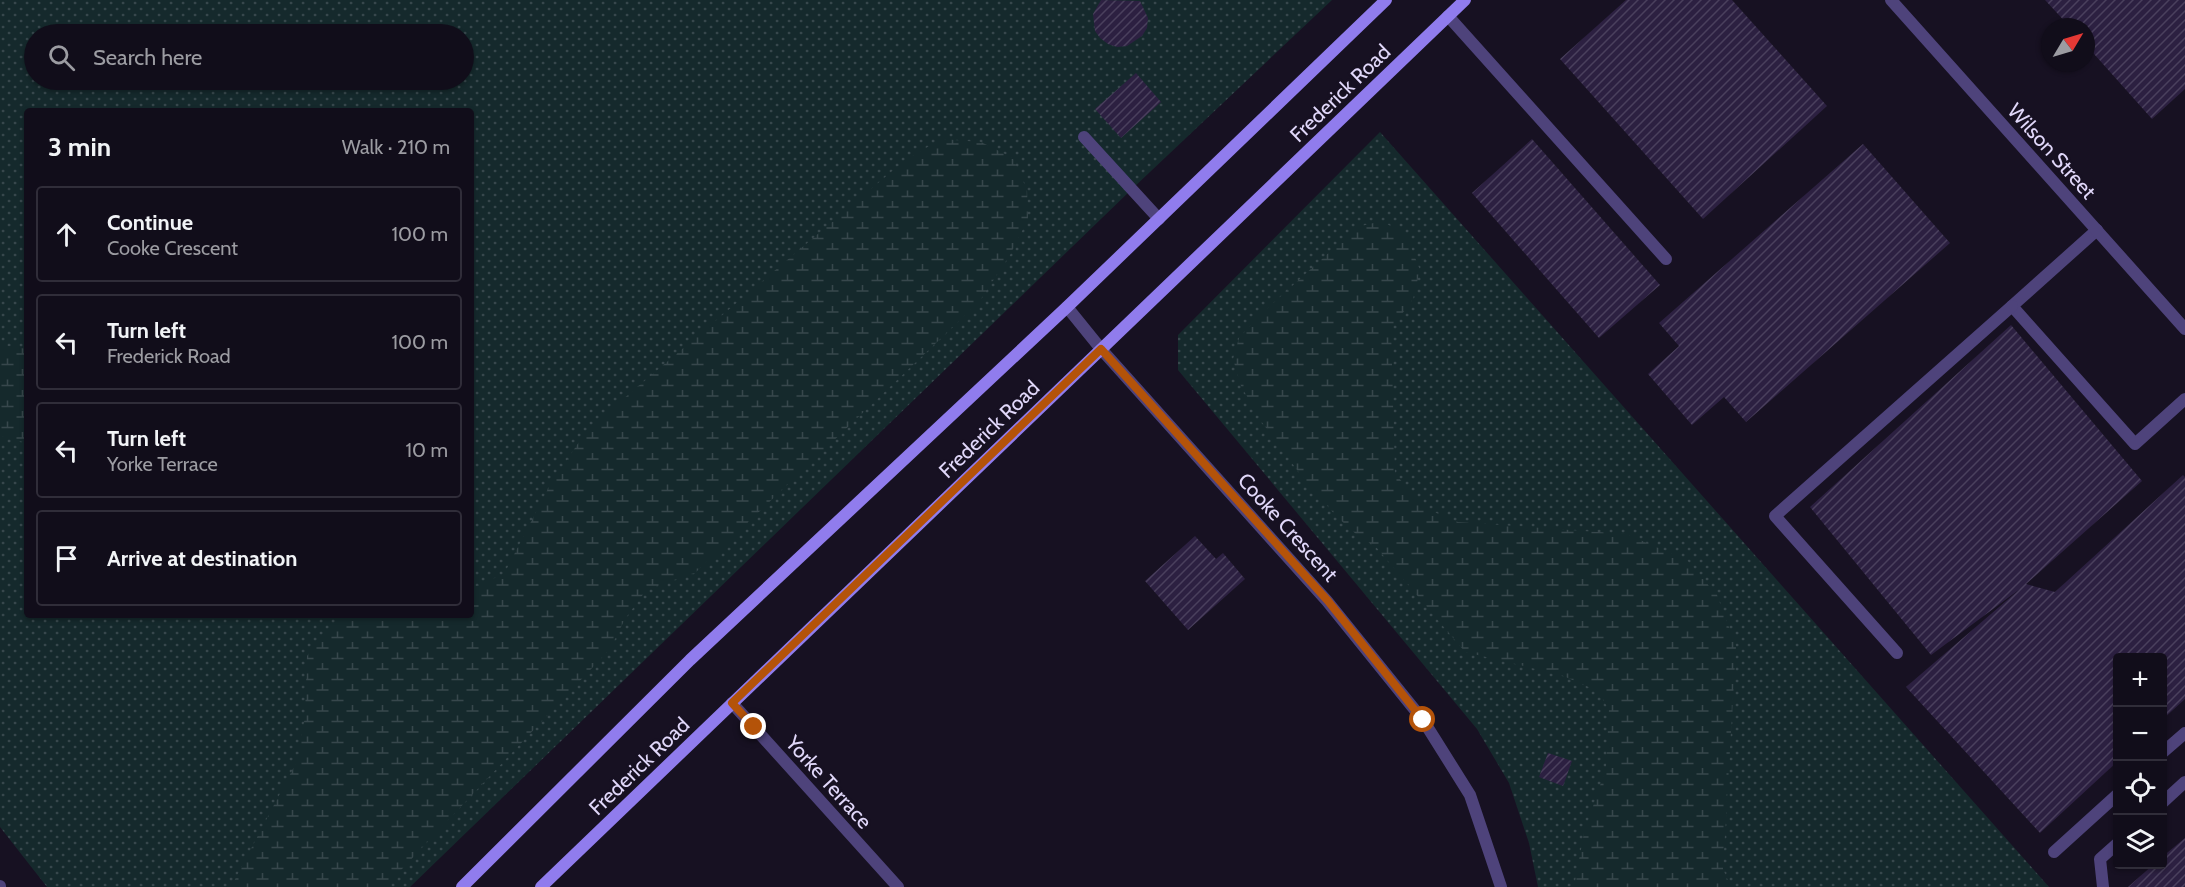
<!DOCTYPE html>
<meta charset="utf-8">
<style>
:root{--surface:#110d1a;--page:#1a1623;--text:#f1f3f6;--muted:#9c9ca2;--line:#302d39}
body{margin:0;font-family:Cabin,sans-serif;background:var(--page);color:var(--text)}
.controls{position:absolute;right:18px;bottom:18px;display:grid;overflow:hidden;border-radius:6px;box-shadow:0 2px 4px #0004}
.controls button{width:54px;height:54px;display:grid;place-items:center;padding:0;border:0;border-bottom:2px solid var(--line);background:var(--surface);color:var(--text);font:30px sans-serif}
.compass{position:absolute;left:2041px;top:18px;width:54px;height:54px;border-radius:50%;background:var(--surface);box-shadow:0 2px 4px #0004;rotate:52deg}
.stop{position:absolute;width:18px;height:18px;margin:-14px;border:4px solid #b45309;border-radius:50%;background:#fff}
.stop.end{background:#b45309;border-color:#fff;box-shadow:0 2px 6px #0008}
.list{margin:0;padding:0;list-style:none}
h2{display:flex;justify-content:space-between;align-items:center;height:78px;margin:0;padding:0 24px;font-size:26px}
h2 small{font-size:20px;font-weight:400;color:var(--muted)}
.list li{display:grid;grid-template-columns:39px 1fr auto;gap:18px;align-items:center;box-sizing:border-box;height:96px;margin:0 12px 12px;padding:0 12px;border:2px solid var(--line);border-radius:6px}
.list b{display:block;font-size:22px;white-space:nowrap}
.list p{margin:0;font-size:20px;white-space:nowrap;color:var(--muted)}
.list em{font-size:20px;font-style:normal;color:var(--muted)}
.icon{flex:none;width:33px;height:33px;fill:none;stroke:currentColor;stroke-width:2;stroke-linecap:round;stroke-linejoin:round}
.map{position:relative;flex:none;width:2185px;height:887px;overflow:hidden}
.search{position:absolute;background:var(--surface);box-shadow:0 2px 4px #0004;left:24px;top:24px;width:450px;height:66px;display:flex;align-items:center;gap:15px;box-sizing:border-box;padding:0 21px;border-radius:33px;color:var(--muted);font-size:22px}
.panel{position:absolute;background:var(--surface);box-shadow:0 2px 4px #0004;left:24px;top:108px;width:450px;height:510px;border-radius:6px}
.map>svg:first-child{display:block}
</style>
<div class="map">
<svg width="2185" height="887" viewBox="0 0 2185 887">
<defs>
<pattern id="grass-dots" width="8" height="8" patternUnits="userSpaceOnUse" patternTransform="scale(1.5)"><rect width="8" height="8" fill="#15292c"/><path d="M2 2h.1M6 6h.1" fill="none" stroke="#37474c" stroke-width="1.8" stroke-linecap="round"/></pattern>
<pattern id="wetland-marsh" width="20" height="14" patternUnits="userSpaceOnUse" patternTransform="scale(1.5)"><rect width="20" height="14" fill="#15292c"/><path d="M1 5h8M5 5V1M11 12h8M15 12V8" fill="none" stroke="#37474c"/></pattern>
<pattern id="building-hatch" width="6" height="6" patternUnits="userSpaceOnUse" patternTransform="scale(1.5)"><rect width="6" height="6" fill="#2c2041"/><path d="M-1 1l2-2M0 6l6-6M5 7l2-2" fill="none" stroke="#4a405d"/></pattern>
</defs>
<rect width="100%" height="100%" fill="#171122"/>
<g fill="url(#grass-dots)" fill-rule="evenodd">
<path d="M0 0H1332L1132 189 410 887H47L0 827ZM34 34H464V80H34ZM27 111H471V615H27Z"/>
<path d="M1380 132 2049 887H1538L1529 843 1509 783 1477 729 1178 370V335Z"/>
</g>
<g fill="url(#wetland-marsh)">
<path d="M941 139 981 142 1013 158 1027 190 1028 219 1010 255 979 302 695 573 647 589 625 619 610 649 385 887H231L296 763 305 717 307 656 324 632 344 617 350 615H471V588L504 574 550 485 579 442 622 400 904 161Z"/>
<path d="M1382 221 1406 235 1420 270 1413 299 1391 329 1395 473 1422 507 1458 522 1626 534 1687 560 1717 595 1736 646 1723 869 1731 887H1574L1584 833 1606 768 1609 710 1598 691 1561 675 1465 652 1376 547 1356 534 1336 516 1300 474 1261 421 1241 386 1233 359 1239 338 1258 317 1357 227Z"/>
<path d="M0 345 27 349V443L0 436Z"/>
</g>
<g fill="url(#building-hatch)">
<path d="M1101 0 1140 1 1148 18 1147 28 1142 36 1127 46 1117 47 1108 44 1100 38 1095 31 1093 14Z"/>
<path d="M1626 0H1732L1827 106 1703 219 1560 59Z"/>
<path d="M2045 0H2185V89L2152 119 2086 45V27H2070Z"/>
<path d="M1136 73 1161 102 1121 138 1095 109Z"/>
<path d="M1532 139 1660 285 1599 338 1472 193Z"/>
<path d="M1863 144 1950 243 1746 422 1724 397 1692 425 1648 374 1679 346 1659 323Z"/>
<path d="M2011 325 2142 481 2026 584 2055 592 2183 475 2185 477V699L2162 720V658H2118V761L2040 833 1906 687 2020 589 1931 655 1810 507Z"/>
<path d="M1195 536 1216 559 1223 553 1245 579 1188 630 1145 581Z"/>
<path d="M1548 753 1572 761 1563 786 1539 777Z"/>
<path d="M2185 838V887H2128L2154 864H2162V857Z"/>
</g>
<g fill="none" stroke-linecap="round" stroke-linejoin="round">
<g stroke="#4e437b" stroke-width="12">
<path d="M1448 16 1666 259"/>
<path d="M1084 137 1159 219"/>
<path d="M2097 230 2012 306 2135 444 2185 399"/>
<path d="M1897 653 1775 516 2012 306"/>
<path d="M2162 753 2185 733"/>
<path d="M2162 803 2185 782"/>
<path d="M2054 852 2118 794"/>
<path d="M2103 887 2100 859 2118 843"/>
</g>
<g stroke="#4e437b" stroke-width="12">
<path d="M1891 0 2185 329"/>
<path d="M1067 307 1101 349 1327 601 1423 720 1470 795 1501 887"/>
<path d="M732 703 898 887"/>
<path d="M0 886V887"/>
</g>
<g stroke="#907ced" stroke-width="12">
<path d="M462 887 690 660 1067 307 1386 0"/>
<path d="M541 887 1465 0"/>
</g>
</g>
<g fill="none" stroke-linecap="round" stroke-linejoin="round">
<path stroke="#b45309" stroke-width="8" d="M754 727 732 703 1101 349 1328 601 1423 720"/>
</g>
<g text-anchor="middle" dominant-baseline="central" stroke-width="5" stroke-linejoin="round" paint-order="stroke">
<g font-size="21" fill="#e1d8fa" stroke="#171122">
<text transform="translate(1340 93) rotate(-44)">Frederick Road</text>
<text transform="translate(2052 151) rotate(48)">Wilson Street</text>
<text transform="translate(989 429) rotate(-44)">Frederick Road</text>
<text transform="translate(1288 527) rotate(48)">Cooke Crescent</text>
<text transform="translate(639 766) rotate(-44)">Frederick Road</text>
<text transform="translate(829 782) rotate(48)">Yorke Terrace</text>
</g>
</g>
</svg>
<div class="controls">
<button>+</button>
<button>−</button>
<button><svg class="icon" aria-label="locate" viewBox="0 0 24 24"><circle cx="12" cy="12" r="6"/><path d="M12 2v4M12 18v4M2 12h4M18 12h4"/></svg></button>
<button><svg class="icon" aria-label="layers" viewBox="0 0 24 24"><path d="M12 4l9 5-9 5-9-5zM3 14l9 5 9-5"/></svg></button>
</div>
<svg class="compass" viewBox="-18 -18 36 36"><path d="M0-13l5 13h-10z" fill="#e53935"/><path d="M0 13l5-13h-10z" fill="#9c9ca2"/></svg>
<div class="stop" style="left:1423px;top:720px"></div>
<div class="stop end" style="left:754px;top:727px"></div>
<div class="search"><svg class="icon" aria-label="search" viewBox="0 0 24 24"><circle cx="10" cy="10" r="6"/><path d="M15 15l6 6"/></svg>Search here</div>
<section class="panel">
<h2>3 min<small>Walk · 210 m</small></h2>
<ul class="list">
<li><svg class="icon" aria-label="ahead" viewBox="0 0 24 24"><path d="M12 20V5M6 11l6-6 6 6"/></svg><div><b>Continue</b><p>Cooke Crescent</p></div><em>100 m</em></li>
<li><svg class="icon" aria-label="left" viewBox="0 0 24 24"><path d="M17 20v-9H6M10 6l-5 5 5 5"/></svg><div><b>Turn left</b><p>Frederick Road</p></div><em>100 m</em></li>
<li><svg class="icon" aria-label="left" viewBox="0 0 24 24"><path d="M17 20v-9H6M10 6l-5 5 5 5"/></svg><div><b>Turn left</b><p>Yorke Terrace</p></div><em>10 m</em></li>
<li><svg class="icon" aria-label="arrive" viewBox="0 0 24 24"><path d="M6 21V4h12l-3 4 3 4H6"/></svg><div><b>Arrive at destination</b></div></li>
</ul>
</section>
</div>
